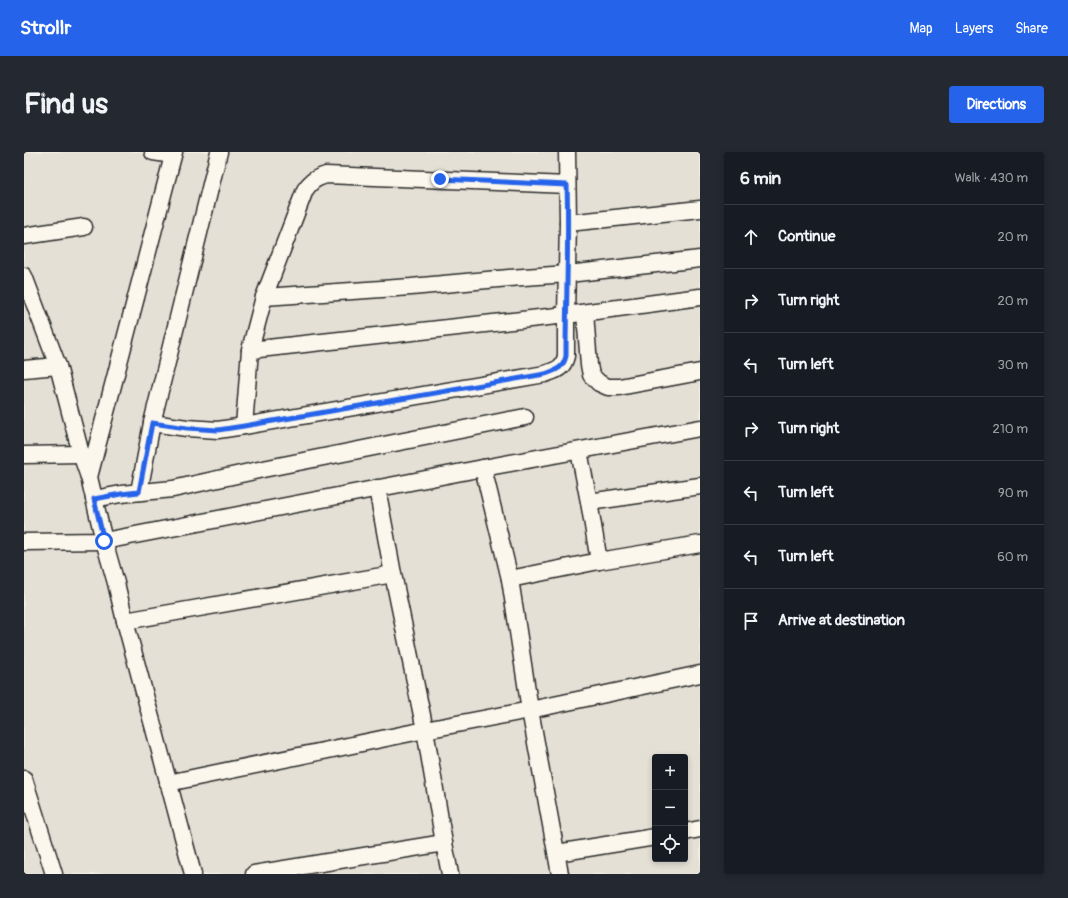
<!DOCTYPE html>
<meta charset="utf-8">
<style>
:root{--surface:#171b24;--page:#242831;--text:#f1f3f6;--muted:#9ea1a6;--line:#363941;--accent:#2563eb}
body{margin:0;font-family:Pangolin,sans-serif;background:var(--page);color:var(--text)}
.controls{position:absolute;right:12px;bottom:12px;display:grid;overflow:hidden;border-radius:4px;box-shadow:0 2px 6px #0003}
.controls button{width:36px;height:36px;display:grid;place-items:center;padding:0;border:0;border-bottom:1px solid var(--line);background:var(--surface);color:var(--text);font:20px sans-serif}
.stop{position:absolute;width:12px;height:12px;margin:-9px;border:3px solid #2563eb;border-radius:50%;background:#fff}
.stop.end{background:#2563eb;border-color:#fff;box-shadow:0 1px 4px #0008}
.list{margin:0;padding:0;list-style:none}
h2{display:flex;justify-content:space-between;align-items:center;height:52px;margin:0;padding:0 16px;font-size:17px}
h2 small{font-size:13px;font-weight:400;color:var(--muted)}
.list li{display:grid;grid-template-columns:26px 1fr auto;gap:12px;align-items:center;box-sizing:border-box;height:64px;padding:0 16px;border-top:1px solid var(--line)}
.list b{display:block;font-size:15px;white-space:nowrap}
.list em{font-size:13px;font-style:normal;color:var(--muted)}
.icon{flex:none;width:22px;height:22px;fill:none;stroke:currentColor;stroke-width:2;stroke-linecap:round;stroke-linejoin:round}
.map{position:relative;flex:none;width:676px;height:722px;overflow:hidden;border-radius:4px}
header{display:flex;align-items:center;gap:24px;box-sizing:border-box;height:56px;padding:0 20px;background:var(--accent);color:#fff}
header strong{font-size:19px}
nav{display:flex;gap:22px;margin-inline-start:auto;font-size:14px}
.intro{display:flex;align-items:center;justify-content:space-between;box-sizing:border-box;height:96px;padding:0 24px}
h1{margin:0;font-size:28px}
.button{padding:10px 18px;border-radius:4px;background:var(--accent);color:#fff;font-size:14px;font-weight:700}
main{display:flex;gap:24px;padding:0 24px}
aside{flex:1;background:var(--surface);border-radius:4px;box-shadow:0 2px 6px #0003}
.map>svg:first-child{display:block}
</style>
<header>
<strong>Strollr</strong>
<nav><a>Map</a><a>Layers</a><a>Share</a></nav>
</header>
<div class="intro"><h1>Find us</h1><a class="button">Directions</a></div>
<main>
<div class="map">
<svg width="676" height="722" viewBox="0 0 676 722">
<rect width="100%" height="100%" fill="#f3efe4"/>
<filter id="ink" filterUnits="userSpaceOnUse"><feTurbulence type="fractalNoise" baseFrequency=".025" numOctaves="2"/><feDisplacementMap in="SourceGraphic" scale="8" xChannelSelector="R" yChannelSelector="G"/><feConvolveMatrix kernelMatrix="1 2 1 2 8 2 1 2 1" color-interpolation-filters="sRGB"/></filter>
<g filter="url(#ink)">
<path fill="#e4e0d6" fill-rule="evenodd" d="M0 0H676V722H0ZM631 605H661V707H631Z"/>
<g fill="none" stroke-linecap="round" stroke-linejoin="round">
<defs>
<g id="minor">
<path d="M129 0 149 3"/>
<path d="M544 71 676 57"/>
<path d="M0 84 60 75"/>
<path d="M0 124 34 214 57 302 65 325 80 389 92 431 101 469 169 722"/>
<path d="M240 145 387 135 485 126 544 122 676 107"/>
<path d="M561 161 565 213 567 223 575 231 584 235H595L676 220"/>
<path d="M226 198 542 163 676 145"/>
<path d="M0 217 34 214"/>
<path d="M128 271 163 276 194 278 220 274 521 222C532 218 539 217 542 204V163L544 71 543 0"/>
<path d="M220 274 226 198 240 145 281 38C287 29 292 26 302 23L543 33"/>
<path d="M555 299 565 350 575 409"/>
<path d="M0 303 57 302"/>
<path d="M459 316 486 427 506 558 536 722"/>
<path d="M65 325 150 0"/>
<path d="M353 336 369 422 401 578 420 691 426 722"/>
<path d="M115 340 128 271 195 0"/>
<path d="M70 347 97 342 149 337 239 317 501 265"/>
<path d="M565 350 676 334"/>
<path d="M0 390 80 389 459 316 676 276"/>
<path d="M486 427 575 409 676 392"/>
<path d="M101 469 369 422"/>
<path d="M0 627 30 722"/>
<path d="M144 631 401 578 506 558 676 522"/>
<path d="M661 680 676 677"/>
<path d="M533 701 631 685"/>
<path d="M230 722 420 691"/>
</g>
</defs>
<use href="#minor" stroke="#2b2b2b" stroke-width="19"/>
<use href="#minor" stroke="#fbf7ec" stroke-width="16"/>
</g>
</g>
<g fill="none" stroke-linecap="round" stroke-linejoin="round" filter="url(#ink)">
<path stroke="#2563eb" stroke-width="5" d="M80 389 70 347 97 342 115 340 128 271 163 276 194 278 220 274 521 222C532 218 539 217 542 204 542 147 545 90 543 33L416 27"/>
</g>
</svg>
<div class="controls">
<button>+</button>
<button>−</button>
<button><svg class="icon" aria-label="locate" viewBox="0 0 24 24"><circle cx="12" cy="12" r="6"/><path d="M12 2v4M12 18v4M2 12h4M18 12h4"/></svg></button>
</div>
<div class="stop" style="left:80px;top:389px"></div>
<div class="stop end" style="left:416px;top:27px"></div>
</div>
<aside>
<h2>6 min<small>Walk · 430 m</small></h2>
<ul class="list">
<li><svg class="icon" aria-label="ahead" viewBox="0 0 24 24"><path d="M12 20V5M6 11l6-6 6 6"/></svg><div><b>Continue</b></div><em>20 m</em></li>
<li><svg class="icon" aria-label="right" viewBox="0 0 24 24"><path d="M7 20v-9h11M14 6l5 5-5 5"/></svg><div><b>Turn right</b></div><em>20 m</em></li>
<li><svg class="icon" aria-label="left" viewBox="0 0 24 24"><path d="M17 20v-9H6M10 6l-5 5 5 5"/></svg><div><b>Turn left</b></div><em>30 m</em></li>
<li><svg class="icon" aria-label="right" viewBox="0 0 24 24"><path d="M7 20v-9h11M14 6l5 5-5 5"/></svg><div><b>Turn right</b></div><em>210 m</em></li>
<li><svg class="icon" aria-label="left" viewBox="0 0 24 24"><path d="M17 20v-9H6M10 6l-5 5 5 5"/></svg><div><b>Turn left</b></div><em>90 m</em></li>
<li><svg class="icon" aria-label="left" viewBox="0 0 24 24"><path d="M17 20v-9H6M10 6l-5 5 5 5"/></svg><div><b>Turn left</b></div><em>60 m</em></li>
<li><svg class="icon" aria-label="arrive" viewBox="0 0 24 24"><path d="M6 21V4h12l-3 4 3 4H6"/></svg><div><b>Arrive at destination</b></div></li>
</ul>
</aside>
</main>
